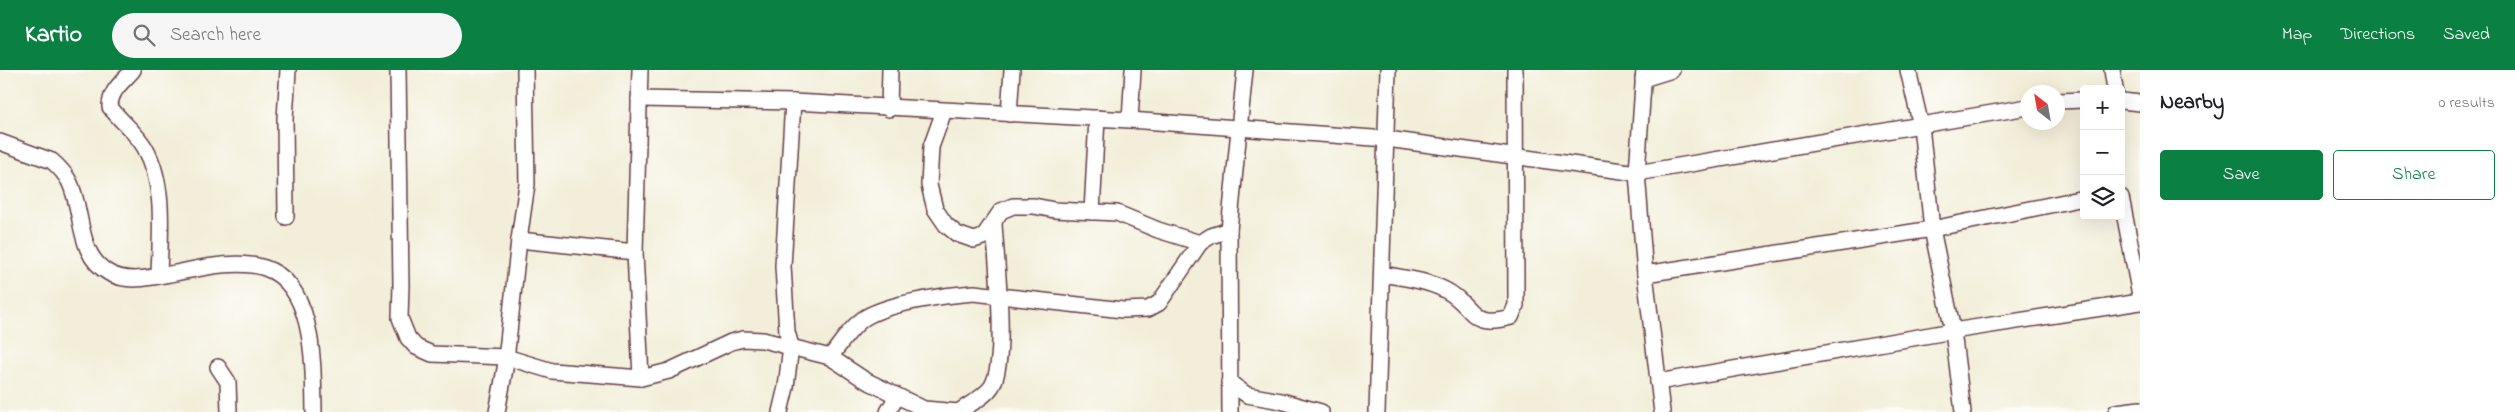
<!DOCTYPE html>
<meta charset="utf-8">
<style>
:root{--surface:#fff;--page:#f6f6f6;--text:#202124;--muted:#757577;--line:#e0e0e0;--accent:#0b8043}
body{margin:0;font-family:"Indie Flower",sans-serif;background:var(--page);color:var(--text)}
.controls{position:absolute;right:15px;top:15px;display:grid;overflow:hidden;border-radius:5px;box-shadow:0 5px 20px #0002}
.controls button{width:45px;height:45px;display:grid;place-items:center;padding:0;border:0;border-bottom:1px solid var(--line);background:var(--surface);color:var(--text);font:25px sans-serif}
.compass{position:absolute;left:2020px;top:15px;width:45px;height:45px;border-radius:50%;background:var(--surface);box-shadow:0 5px 20px #0002;rotate:329deg}
.list{margin:0;padding:0;list-style:none}
h2{display:flex;justify-content:space-between;align-items:center;height:65px;margin:0;padding:0 20px;font-size:21px}
h2 small{font-size:16px;font-weight:400;color:var(--muted)}
.actions{display:flex;gap:10px;padding:15px 20px}
.actions a{flex:1;padding:11px 0;border:1px solid var(--accent);border-radius:5px;text-align:center;font-size:18px;color:var(--accent)}
.actions .main{background:var(--accent);color:#fff}
.icon{flex:none;width:28px;height:28px;fill:none;stroke:currentColor;stroke-width:2;stroke-linecap:round;stroke-linejoin:round}
.map{position:relative;flex:none;width:2140px;height:342px;overflow:hidden}
header{display:flex;align-items:center;gap:30px;box-sizing:border-box;height:70px;padding:0 25px;background:var(--accent);color:#fff}
header strong{font-size:24px}
nav{display:flex;gap:28px;margin-inline-start:auto;font-size:18px}
.search{width:350px;height:45px;background:var(--page);display:flex;align-items:center;gap:12px;box-sizing:border-box;padding:0 18px;border-radius:28px;color:var(--muted);font-size:19px}
main{display:flex}
aside{flex:1;background:var(--surface)}
.map>svg:first-child{display:block}
</style>
<header>
<strong>Kartio</strong>
<div class="search"><svg class="icon" aria-label="search" viewBox="0 0 24 24"><circle cx="10" cy="10" r="6"/><path d="M15 15l6 6"/></svg>Search here</div>
<nav><a>Map</a><a>Directions</a><a>Saved</a></nav>
</header>
<main>
<div class="map">
<svg width="2140" height="342" viewBox="0 0 2140 342">
<rect width="100%" height="100%" fill="#fdfcf7"/>
<filter id="ink" filterUnits="userSpaceOnUse"><feTurbulence type="fractalNoise" baseFrequency=".02" numOctaves="2"/><feDisplacementMap in="SourceGraphic" scale="10" xChannelSelector="R" yChannelSelector="G"/><feConvolveMatrix kernelMatrix="1 2 1 2 8 2 1 2 1" color-interpolation-filters="sRGB"/></filter>
<filter id="wash" filterUnits="userSpaceOnUse"><feTurbulence type="fractalNoise" baseFrequency=".0096" numOctaves="4" result="noise"/><feDisplacementMap in="SourceGraphic" scale="20" xChannelSelector="R" yChannelSelector="G"/><feGaussianBlur stdDeviation="1.12" result="paint"/><feColorMatrix in="noise" values="0 0 0 0 0 0 0 0 0 0 0 0 0 0 0 0 0 1.4 0 .05"/><feComposite in="paint" operator="in"/></filter>
<g filter="url(#wash)">
<rect width="100%" height="100%" fill="#f2eed9"/>
</g>
<g filter="url(#ink)">
<g fill="none" stroke-linecap="round" stroke-linejoin="round">
<defs>
<g id="street">
<path d="M133 0C123 12 110 20 110 37 120 51 136 62 145 78 166 115 160 165 159 206"/>
<path d="M398 0 401 215 400 248 408 268 416 277 432 284 506 287 552 301 641 308 669 301 731 272 743 269 763 270 830 287 865 310 924 339 959 342"/>
<path d="M640 0 635 182 641 308"/>
<path d="M1644 0 1637 103 1645 204 1662 342"/>
<path d="M1908 0 1921 56 1932 159 1953 261 1963 342"/>
<path d="M2112 0 2115 19"/>
<path d="M1643 9 1672 0"/>
<path d="M639 29 793 32 1130 50 1387 69 1637 103 2028 37"/>
<path d="M2058 31 2084 30"/>
<path d="M2121 31 2140 33"/>
<path d="M889 39 890 0"/>
<path d="M944 41 931 77 929 115 935 139 946 155 957 164 974 170 983 167 1001 141 1013 136H1034L1054 140 1117 143 1158 160 1200 173"/>
<path d="M1009 44 1012 0"/>
<path d="M1130 50 1133 0"/>
<path d="M0 72 52 91C59 97 65 104 69 111 84 140 76 185 109 203 129 214 153 207 175 203 201 198 239 189 265 198 316 215 313 298 314 342"/>
<path d="M2121 127 2140 225"/>
<path d="M1092 142 1097 48"/>
<path d="M286 147 285 49 288 0"/>
<path d="M519 170 635 182"/>
<path d="M1382 204C1403 208 1426 210 1445 220 1475 235 1467 259 1511 247L1516 235V222L1515 0"/>
<path d="M1645 204 1932 159 2084 128"/>
<path d="M830 287C840 275 852 255 866 247 890 233 945 225 974 223L1123 240 1148 239 1159 233 1200 173 1211 166 1229 160"/>
<path d="M218 297 228 312 229 342"/>
<path d="M1229 312 1247 325 1281 331 1321 342"/>
<path d="M1658 312 1953 261 2140 232"/>
<path d="M497 342 505 299 519 170 527 114 525 0"/>
<path d="M780 342 786 317 791 276 787 262 783 196 793 32"/>
<path d="M888 342 897 326"/>
<path d="M959 342C969 334 985 327 992 316 1008 288 996 189 994 154"/>
<path d="M1230 342 1229 160 1245 0"/>
<path d="M1377 342 1388 0"/>
<path d="M2116 342 2140 339"/>
</g>
</defs>
<use href="#street" stroke="#633e45" stroke-width="18"/>
<use href="#street" stroke="#fff" stroke-width="15"/>
</g>
</g>
</svg>
<div class="controls">
<button>+</button>
<button>−</button>
<button><svg class="icon" aria-label="layers" viewBox="0 0 24 24"><path d="M12 4l9 5-9 5-9-5zM3 14l9 5 9-5"/></svg></button>
</div>
<svg class="compass" viewBox="-18 -18 36 36"><path d="M0-13l5 13h-10z" fill="#e53935"/><path d="M0 13l5-13h-10z" fill="#757577"/></svg>
</div>
<aside>
<h2>Nearby<small>0 results</small></h2>
<ul class="list">
</ul>
<div class="actions"><a class="main">Save</a><a>Share</a></div>
</aside>
</main>
